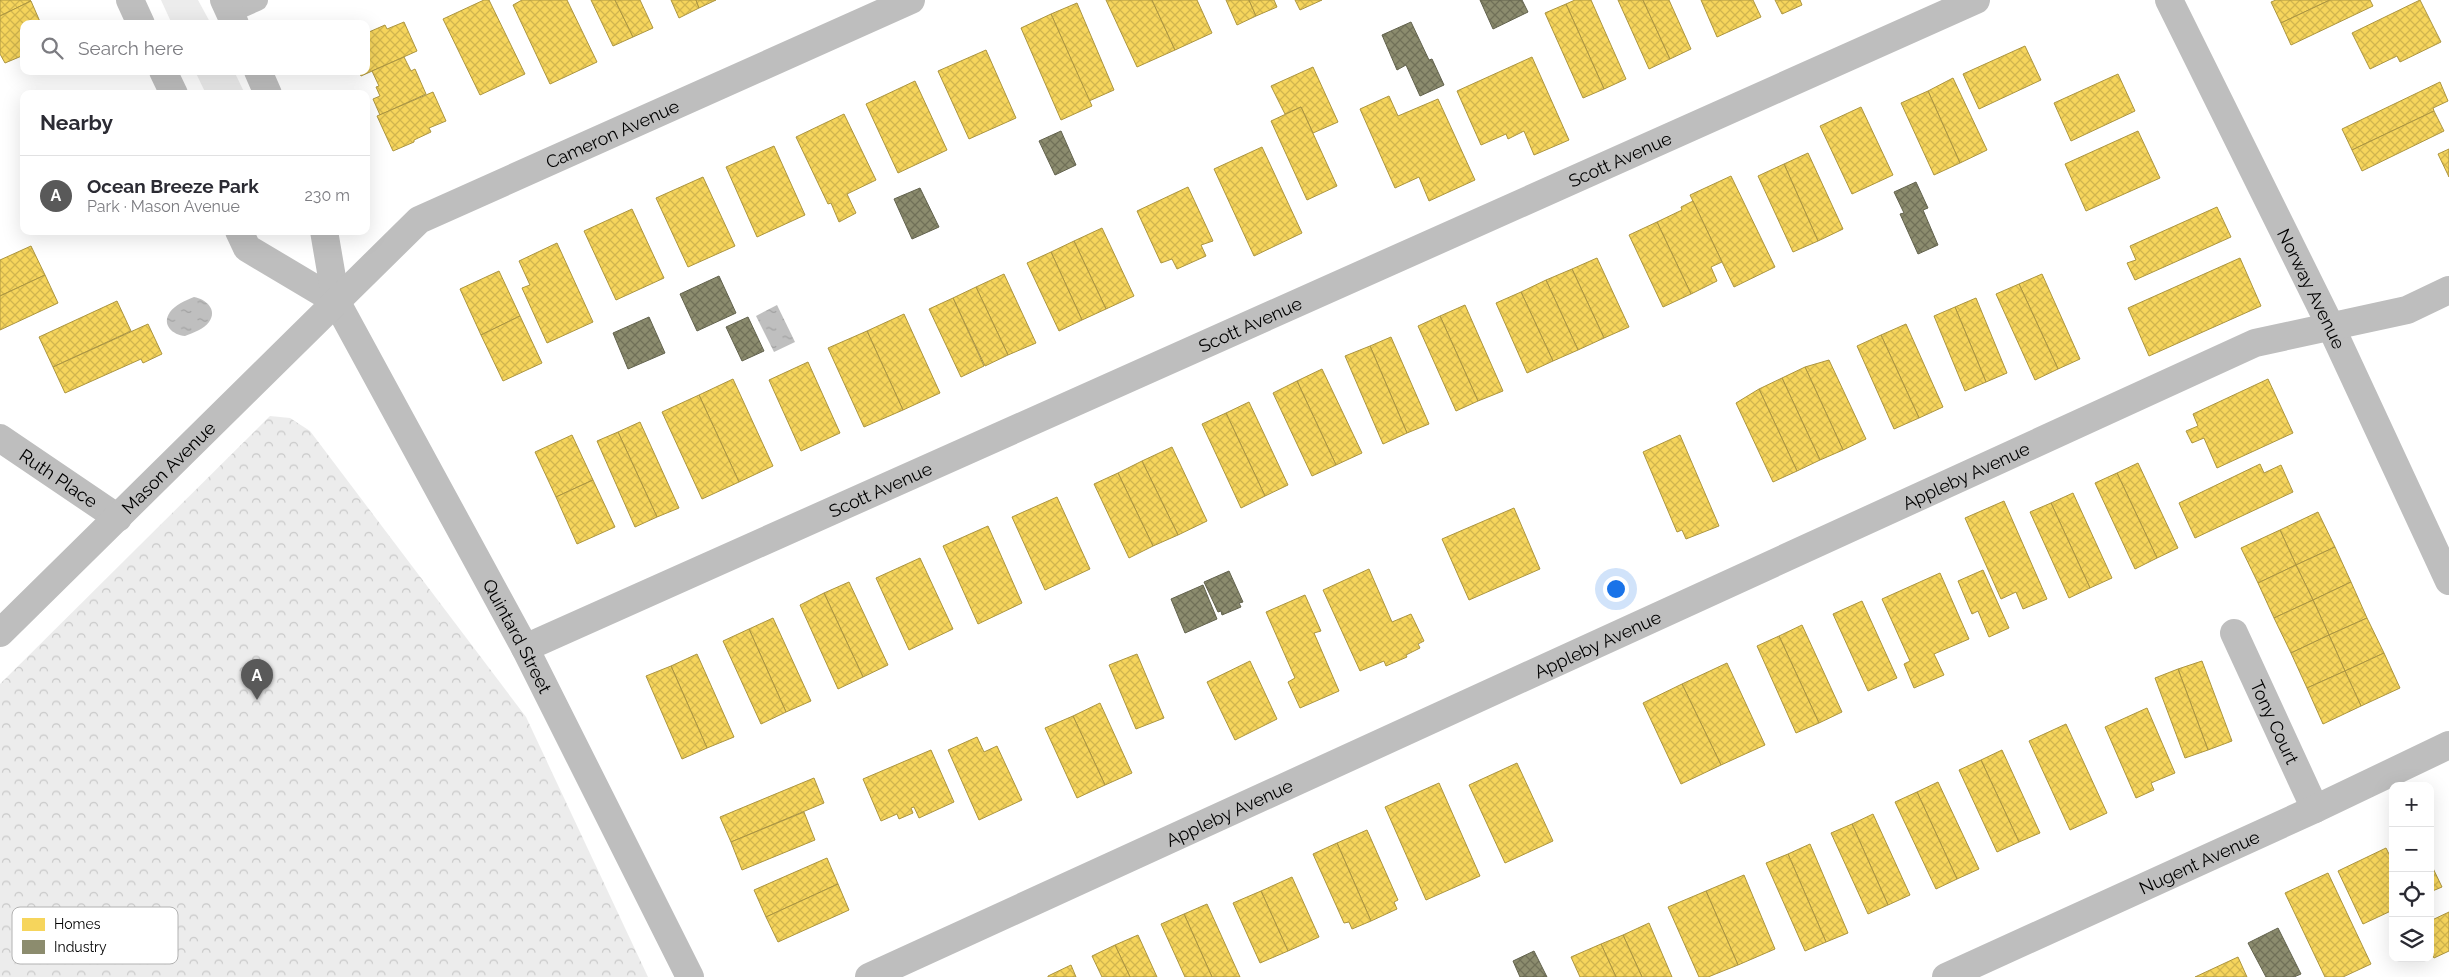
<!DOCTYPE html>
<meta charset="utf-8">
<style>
:root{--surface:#fff;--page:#f7f7f7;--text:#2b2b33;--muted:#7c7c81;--line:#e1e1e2;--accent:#595959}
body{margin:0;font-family:Raleway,sans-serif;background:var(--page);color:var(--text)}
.controls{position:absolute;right:15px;bottom:15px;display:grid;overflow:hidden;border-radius:10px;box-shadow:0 5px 20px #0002}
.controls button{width:45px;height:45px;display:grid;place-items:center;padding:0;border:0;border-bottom:1px solid var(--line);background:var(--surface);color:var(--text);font:25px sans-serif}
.you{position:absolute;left:1615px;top:588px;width:18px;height:18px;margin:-12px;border:4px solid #fff;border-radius:50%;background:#1a73e8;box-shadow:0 0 0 8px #1a73e833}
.badge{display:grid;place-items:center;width:32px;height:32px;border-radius:50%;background:var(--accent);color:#fff;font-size:16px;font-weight:700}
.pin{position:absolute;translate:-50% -41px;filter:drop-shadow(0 1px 2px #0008)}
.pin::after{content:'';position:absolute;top:26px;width:18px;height:15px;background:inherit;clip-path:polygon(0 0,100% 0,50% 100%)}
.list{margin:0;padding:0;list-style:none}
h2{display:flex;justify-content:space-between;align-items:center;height:65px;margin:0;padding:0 20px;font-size:21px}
h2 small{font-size:16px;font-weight:400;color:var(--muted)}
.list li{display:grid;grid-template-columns:32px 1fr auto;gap:15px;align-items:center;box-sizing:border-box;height:80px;padding:0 20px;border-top:1px solid var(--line)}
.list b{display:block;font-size:19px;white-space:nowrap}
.list p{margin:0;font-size:16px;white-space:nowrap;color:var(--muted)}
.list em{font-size:16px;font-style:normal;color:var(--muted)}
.icon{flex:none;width:28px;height:28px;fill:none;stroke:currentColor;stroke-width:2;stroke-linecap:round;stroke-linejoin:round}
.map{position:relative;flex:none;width:2449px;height:977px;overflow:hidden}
.search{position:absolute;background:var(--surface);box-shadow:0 5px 20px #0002;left:20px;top:20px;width:350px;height:55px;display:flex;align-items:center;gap:12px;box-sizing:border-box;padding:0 18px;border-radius:10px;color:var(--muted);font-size:19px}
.panel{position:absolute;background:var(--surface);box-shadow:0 5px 20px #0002;left:20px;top:90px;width:350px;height:145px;border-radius:10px}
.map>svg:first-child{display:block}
</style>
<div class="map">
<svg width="2449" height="977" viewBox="0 0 2449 977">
<defs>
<pattern id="forest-crowns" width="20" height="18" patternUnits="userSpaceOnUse" patternTransform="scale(1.25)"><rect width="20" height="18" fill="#ececec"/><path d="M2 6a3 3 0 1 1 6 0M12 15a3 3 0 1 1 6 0" fill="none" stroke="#c9c9c9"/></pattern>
<pattern id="water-ripples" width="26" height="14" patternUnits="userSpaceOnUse" patternTransform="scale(1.25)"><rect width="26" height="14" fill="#bfbfbf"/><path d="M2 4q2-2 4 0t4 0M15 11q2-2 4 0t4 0" fill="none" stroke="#a2a2a2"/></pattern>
<pattern id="homes-cross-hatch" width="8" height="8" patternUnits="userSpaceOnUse" patternTransform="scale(1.25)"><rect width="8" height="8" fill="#f6d55c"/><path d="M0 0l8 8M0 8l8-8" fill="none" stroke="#d1b54e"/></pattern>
<pattern id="industry-cross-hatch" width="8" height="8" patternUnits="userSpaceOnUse" patternTransform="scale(1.25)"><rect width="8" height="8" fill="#8c8c6e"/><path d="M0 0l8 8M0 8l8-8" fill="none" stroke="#707058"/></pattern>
</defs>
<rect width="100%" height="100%" fill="#fff"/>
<g fill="#ececec">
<path d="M161 0H198L211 24H172Z"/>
<path d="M195 71H234L245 94H206Z"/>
</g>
<path fill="url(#forest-crowns)" d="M270 416 290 418 310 431 526 717 648 977H0V684Z"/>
<g fill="url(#water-ripples)">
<path d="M194 297C206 299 218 310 209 322 204 329 193 333 185 336 173 335 161 325 170 312 175 305 186 300 194 297Z"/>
<path d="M777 305 795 342 774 352 756 316Z"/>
</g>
<g fill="url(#homes-cross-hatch)" stroke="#ac9540">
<path d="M0 0H30L31 1 0 16Z"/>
<path d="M484 0H489L525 74 480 95 443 19Z"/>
<path d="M522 0H567L597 62 550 84 513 5Z"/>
<path d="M591 0H615L633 37 613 46Z"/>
<path d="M615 0H640L653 28 633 37Z"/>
<path d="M671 0H696L699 8 679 18Z"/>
<path d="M696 0H716L699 8Z"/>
<path d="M1106 0H1152L1175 50 1137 67Z"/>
<path d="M1152 0H1197L1212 33 1175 50Z"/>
<path d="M1226 0H1249L1256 16 1237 25Z"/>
<path d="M1249 0H1274L1277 7 1256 16Z"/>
<path d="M1295 0H1322L1300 10Z"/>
<path d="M1575 0H1591L1626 79 1604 89 1566 4Z"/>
<path d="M1618 0H1643L1670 59 1649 69Z"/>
<path d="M1643 0H1669L1691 49 1670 59Z"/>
<path d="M1701 0H1753L1761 17 1717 37Z"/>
<path d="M1775 0H1800L1802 5 1782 14Z"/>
<path d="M2276 0H2330L2281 23 2271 2Z"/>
<path d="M2330 0H2370L2373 6 2291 45 2281 23Z"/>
<path d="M2420 0 2441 42 2400 62 2397 56 2370 69 2352 33Z"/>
<path d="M31 1 41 24H24V55L5 63 0 54V16Z"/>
<path d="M1077 3 1114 90 1089 101 1051 14Z"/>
<path d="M1566 4 1604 89 1583 98 1545 13Z"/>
<path d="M1051 14 1092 106 1061 120 1021 28Z"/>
<path d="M404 22 417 51 361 76 359 71H366V29L369 32 385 25 387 29Z"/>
<path d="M2025 46 2041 80 1979 109 1963 74Z"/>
<path d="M986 50 1016 118 969 139 938 71Z"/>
<path d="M404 57 411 71 415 69 426 94 380 115 373 99 380 96 376 87 379 86 372 71Z"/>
<path d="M1532 57 1569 140 1534 155 1524 131 1508 139 1506 134 1481 145 1457 91Z"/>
<path d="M1313 67 1338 122 1313 133 1301 107 1285 114 1271 86Z"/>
<path d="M2118 74 2135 111 2071 141 2054 103Z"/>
<path d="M1953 78 1987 150 1960 163 1928 91Z"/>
<path d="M915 81 947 150 898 173 866 104Z"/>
<path d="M2440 82 2448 101 2433 108 2434 111 2352 150 2342 129Z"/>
<path d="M1928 91 1960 163 1934 175 1901 103Z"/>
<path d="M433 92 446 121 429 128 431 132 414 140V142L393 151 377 116Z"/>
<path d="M1389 96 1398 116 1438 99 1475 180 1429 201 1419 177 1395 188 1360 109Z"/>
<path d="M1301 107 1337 186 1307 200 1271 121Z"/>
<path d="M1861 107 1893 175 1852 194 1820 126Z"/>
<path d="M2434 111 2444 131 2362 171 2352 150Z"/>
<path d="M844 114 876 180 847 194 856 213 839 222 831 203 828 204 796 137Z"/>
<path d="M2138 131 2160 178 2086 211 2065 164Z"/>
<path d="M774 146 805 215 757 237 726 167Z"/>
<path d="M1262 147 1302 233 1254 256 1214 169Z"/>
<path d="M2449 149V177L2438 154Z"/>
<path d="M1808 153 1843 229 1818 241 1784 164Z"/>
<path d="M1784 164 1818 241 1793 252 1758 176Z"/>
<path d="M1731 176 1775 267 1734 287 1690 195Z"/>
<path d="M703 177 735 246 688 267 656 198Z"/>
<path d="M1188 187 1213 241 1201 245 1206 256 1177 269 1172 259 1161 263 1137 211Z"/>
<path d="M1693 201 1722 262 1711 267 1717 281 1691 294 1657 222 1682 210 1681 207Z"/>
<path d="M2217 207 2231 237 2135 280 2127 263 2136 260 2130 246Z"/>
<path d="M632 209 664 278 616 300 584 231Z"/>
<path d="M1657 222 1691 294 1663 307 1629 235Z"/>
<path d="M1102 228 1134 296 1106 309 1074 241Z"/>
<path d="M1074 241 1106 309 1082 320 1051 252Z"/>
<path d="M557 243 593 322 547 343 522 288 530 285 519 261Z"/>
<path d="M31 246 45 275 0 296V260Z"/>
<path d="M1051 252 1082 320 1059 331 1027 263Z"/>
<path d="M1597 258 1629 327 1604 338 1572 269Z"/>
<path d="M2240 258 2261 306 2149 356 2128 308Z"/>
<path d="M1572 269 1604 338 1578 350 1546 280Z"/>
<path d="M499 271 520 316 481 335 460 289Z"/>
<path d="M1004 274 1036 343 1008 355 976 287Z"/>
<path d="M2042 274 2080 359 2058 369 2019 284Z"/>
<path d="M45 275 58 303 0 330V296Z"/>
<path d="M1546 280 1578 350 1553 361 1521 292Z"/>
<path d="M2019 284 2058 369 2035 380 1996 294Z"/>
<path d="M976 287 1008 355 985 366 953 298Z"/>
<path d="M1521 292 1553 361 1527 373 1496 303Z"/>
<path d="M953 298 984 366 961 377 929 309Z"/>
<path d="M1976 298 2007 373 1986 382 1955 307Z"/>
<path d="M117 301 131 331 53 367 39 337Z"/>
<path d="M1465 305 1503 391 1478 401 1440 316Z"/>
<path d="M1955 307 1986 382 1965 391 1934 316Z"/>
<path d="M904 314 940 393 903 410 867 331Z"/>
<path d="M520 316 542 363 503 381 481 335Z"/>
<path d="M1440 316 1478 401 1456 411 1418 326Z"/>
<path d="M148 324 162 354 143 363 141 359 65 393 53 367Z"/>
<path d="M1906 324 1943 407 1919 418 1881 335Z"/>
<path d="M867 331 903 410 864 427 828 348Z"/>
<path d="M1881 335 1919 418 1894 429 1857 346Z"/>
<path d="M1391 337 1429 424 1407 433 1370 346Z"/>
<path d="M1370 346 1407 433 1383 444 1345 356Z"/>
<path d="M1829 360 1866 439 1843 450 1805 367Z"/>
<path d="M808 362 840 433 801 451 769 380Z"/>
<path d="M1805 367 1843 450 1820 460 1782 378Z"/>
<path d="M1322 369 1362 453 1336 465 1297 381Z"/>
<path d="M1782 378 1820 460 1797 471 1759 389Z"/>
<path d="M733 379 773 466 739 482 699 395Z"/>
<path d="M2268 379 2293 433 2217 468 2204 438 2192 443 2186 431 2198 426 2193 414Z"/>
<path d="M1297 381 1336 465 1312 476 1273 393Z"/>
<path d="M1759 389 1797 471 1773 482 1736 403Z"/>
<path d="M699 395 739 482 702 499 662 412Z"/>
<path d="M1249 402 1288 485 1265 496 1226 413Z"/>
<path d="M1226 413 1265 496 1241 508 1202 424Z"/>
<path d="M640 422 679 508 657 517 618 432Z"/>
<path d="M618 432 657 517 635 527 597 441Z"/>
<path d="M572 435 593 480 556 497 535 452Z"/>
<path d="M1680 435 1719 526 1686 539 1682 530 1677 532 1643 452Z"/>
<path d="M1172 447 1207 521 1178 535 1142 461Z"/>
<path d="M1142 461 1178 535 1153 546 1118 473Z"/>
<path d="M2138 463 2178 548 2157 558 2117 473Z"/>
<path d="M2260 464 2264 473 2281 465 2293 492 2195 538 2179 503Z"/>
<path d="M1118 473 1153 546 1129 558 1094 484Z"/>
<path d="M2117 473 2157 558 2135 569 2095 483Z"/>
<path d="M593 480 615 527 577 544 556 497Z"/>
<path d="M2073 493 2112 578 2090 588 2051 503Z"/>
<path d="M1057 497 1090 569 1045 590 1012 517Z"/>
<path d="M2004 501 2047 599 2023 609 2016 592 2001 599 1965 518Z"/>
<path d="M2051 503 2090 588 2069 598 2030 512Z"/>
<path d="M1514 508 1540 569 1469 600 1442 539Z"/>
<path d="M2318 512 2335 547 2296 565 2280 530Z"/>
<path d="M988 526 1022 603 978 624 943 546Z"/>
<path d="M2280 530 2296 565 2258 583 2241 548Z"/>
<path d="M2335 547 2351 582 2313 600 2296 565Z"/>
<path d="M920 558 953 629 909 650 876 578Z"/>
<path d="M2296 565 2313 600 2274 618 2258 583Z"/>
<path d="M1369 569 1392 622 1411 614 1424 641 1418 644 1420 648 1406 655 1407 657 1386 666 1384 661 1360 671 1323 590Z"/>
<path d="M1983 570 2009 628 1989 637 1978 611 1972 614 1958 581Z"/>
<path d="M1940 573 1969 639 1934 654 1944 675 1914 688 1904 664 1910 661 1882 599Z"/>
<path d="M849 582 888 665 863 677 824 593Z"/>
<path d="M2351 582 2367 618 2329 635 2313 600Z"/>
<path d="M824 593 863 677 838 689 800 605Z"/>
<path d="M1305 595 1321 631 1314 633 1339 691 1300 708 1288 682 1295 678 1266 612Z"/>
<path d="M2313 600 2329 635 2291 653 2274 618Z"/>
<path d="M1862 601 1897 678 1868 691 1833 614Z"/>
<path d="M773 618 811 701 786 712 749 629Z"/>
<path d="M2367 618 2384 653 2345 671 2329 635Z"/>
<path d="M1802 625 1842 712 1819 723 1779 636Z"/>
<path d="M749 629 786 712 761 724 723 641Z"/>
<path d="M2329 635 2345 671 2307 688 2291 653Z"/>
<path d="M1779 636 1819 723 1796 733 1757 646Z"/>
<path d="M2384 653 2400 688 2361 706 2345 671Z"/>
<path d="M697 654 734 737 707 748 671 666Z"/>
<path d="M1137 654 1164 718 1136 729 1109 665Z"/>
<path d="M1250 661 1277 719 1235 740 1207 682Z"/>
<path d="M2202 661 2232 741 2208 750 2178 669Z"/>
<path d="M1727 663 1765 745 1721 765 1682 684Z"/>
<path d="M671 666 707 748 682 759 646 676Z"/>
<path d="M2178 669 2208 750 2185 758 2155 678Z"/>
<path d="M2345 671 2361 706 2323 724 2307 688Z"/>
<path d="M1682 684 1721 765 1681 784 1643 703Z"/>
<path d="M1100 703 1132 773 1105 785 1073 716Z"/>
<path d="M2147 708 2175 773 2151 783 2154 790 2136 798 2105 727Z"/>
<path d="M1073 716 1105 785 1077 798 1045 728Z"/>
<path d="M2066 724 2107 813 2070 830 2029 741Z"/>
<path d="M977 737 984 752 997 746 1022 800 979 820 948 750Z"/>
<path d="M931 750 954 802 919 818 914 807 911 808 913 813 899 819 897 814 881 821 863 779Z"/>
<path d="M2002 750 2040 833 2019 842 1981 760Z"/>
<path d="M1981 760 2019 842 1997 852 1959 770Z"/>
<path d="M1517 763 1553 841 1505 863 1469 785Z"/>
<path d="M814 778 824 803 731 842 720 817Z"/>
<path d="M1938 782 1979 869 1957 879 1917 792Z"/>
<path d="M1439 783 1480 876 1426 900 1385 807Z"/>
<path d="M1917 792 1957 879 1936 889 1895 802Z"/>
<path d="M804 812 815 840 742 870 731 842Z"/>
<path d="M1873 814 1910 895 1888 905 1852 824Z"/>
<path d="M1852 824 1888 905 1868 914 1831 833Z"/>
<path d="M1367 830 1398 900 1394 902 1397 909 1371 921 1337 843Z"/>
<path d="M1337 843 1371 921 1352 929 1349 922 1344 923 1313 854Z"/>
<path d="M1810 844 1848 933 1826 942 1788 854Z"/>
<path d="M2386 848 2393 862V910L2363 924 2338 871Z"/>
<path d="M1788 854 1826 942 1805 951 1766 863Z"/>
<path d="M827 858 838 884 766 917 754 890Z"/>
<path d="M2430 862 2442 887 2430 892Z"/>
<path d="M2328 873 2371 964 2343 977H2325L2285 893Z"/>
<path d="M1744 875 1775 949 1738 965 1706 891Z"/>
<path d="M1292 877 1319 937 1288 951 1261 891Z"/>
<path d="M838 884 849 910 778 942 766 917Z"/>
<path d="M1261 891 1288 951 1260 963 1233 903Z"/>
<path d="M1706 891 1738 965 1708 977H1699L1668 907Z"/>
<path d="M1207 904 1240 977H1212L1184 914Z"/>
<path d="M2449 912V951L2434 958 2430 951V921Z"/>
<path d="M1184 914 1212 977H1185L1161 924Z"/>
<path d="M1649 923 1672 977H1642L1623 935Z"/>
<path d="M1138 935 1157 977H1130L1115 945Z"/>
<path d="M1623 935 1642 977H1616L1601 944Z"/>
<path d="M1601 944 1616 977H1580L1571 957Z"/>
<path d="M1115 945 1130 977H1102L1092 956Z"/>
<path d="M2238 957 2247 977H2195Z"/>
<path d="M1071 965 1076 977H1048V976Z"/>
</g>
<g fill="url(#industry-cross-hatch)" stroke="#62624d">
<path d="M1480 0H1522L1528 12 1493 29Z"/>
<path d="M1411 22 1429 60 1432 59 1444 85 1420 96 1406 65 1397 70 1382 35Z"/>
<path d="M1061 131 1076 165 1055 175 1039 141Z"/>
<path d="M1916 182 1928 208 1923 210 1938 245 1918 254 1900 214 1904 213 1894 192Z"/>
<path d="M920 188 939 227 912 239 894 199Z"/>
<path d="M719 276 736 313 697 331 680 294Z"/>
<path d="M649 317 665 353 628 369 613 333Z"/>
<path d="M748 317 764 351 742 361 726 327Z"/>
<path d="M1229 571 1243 602 1239 603 1241 607 1222 615 1221 611 1218 612 1204 582Z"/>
<path d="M1203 585 1217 619 1185 633 1171 599Z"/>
<path d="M2278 928 2301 974 2294 977H2266L2248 943Z"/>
<path d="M1534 951 1547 977H1520L1513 961Z"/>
</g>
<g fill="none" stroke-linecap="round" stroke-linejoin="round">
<path stroke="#bebebe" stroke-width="22" d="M230 12 257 0"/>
<g stroke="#bebebe" stroke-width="28">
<path d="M130 0 141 24"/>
<path d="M224 0 235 24"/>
<path id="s1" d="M2169 0 2331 327 2449 581"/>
<path d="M163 71 174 94"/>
<path d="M258 71 268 94"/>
<path d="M239 231 247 248 336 301"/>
<path id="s2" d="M324 231 336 301 525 648 690 977"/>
<path id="s3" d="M0 438 118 518"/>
<path id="s4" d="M0 633 419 220 911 0"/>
<path id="s5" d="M2234 633 2315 809"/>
<path id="s6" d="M525 648 1976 0"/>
<path id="s7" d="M869 977 2255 343 2407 310 2449 290"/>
<path id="s8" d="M1946 977 2315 809 2449 745"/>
</g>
</g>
<g text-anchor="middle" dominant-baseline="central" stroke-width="5" stroke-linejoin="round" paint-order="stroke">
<g font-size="18" fill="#000" stroke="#fff">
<text stroke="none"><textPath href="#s4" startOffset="800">Cameron Avenue</textPath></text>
<text stroke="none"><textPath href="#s6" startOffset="1199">Scott Avenue</textPath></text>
<text stroke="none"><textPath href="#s1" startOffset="322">Norway Avenue</textPath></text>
<text stroke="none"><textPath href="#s6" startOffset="794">Scott Avenue</textPath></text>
<text stroke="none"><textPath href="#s4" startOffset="236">Mason Avenue</textPath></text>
<text stroke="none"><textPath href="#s7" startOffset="1206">Appleby Avenue</textPath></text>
<text stroke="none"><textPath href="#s3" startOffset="71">Ruth Place</textPath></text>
<text stroke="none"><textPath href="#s6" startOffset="389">Scott Avenue</textPath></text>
<text stroke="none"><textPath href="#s2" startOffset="452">Quintard Street</textPath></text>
<text stroke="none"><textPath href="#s7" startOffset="801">Appleby Avenue</textPath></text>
<text stroke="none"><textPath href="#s5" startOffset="98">Tony Court</textPath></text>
<text stroke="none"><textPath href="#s7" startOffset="396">Appleby Avenue</textPath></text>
<text stroke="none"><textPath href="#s8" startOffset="278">Nugent Avenue</textPath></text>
</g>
</g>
<rect x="12" y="907" width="166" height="57" rx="8" fill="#fff" stroke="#b2b2b2" stroke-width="1"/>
<rect x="22" y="918" width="23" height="13" fill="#f6d55c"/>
<rect x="22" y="940" width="23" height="14" fill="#8c8c6e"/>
<g font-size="14" fill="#000">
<text x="54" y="929">Homes</text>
<text x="54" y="952">Industry</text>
</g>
</svg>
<div class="controls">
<button>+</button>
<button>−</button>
<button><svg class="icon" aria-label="locate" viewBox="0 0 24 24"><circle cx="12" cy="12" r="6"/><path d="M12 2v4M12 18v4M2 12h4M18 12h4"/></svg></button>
<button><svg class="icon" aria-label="layers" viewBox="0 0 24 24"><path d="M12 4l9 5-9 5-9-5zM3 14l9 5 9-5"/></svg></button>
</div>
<div class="you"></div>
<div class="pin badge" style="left:257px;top:700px">A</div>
<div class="search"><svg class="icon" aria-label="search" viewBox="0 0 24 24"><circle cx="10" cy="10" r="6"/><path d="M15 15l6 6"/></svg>Search here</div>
<section class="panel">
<h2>Nearby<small></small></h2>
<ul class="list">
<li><span class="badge">A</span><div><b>Ocean Breeze Park</b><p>Park · Mason Avenue</p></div><em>230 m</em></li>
</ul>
</section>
</div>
